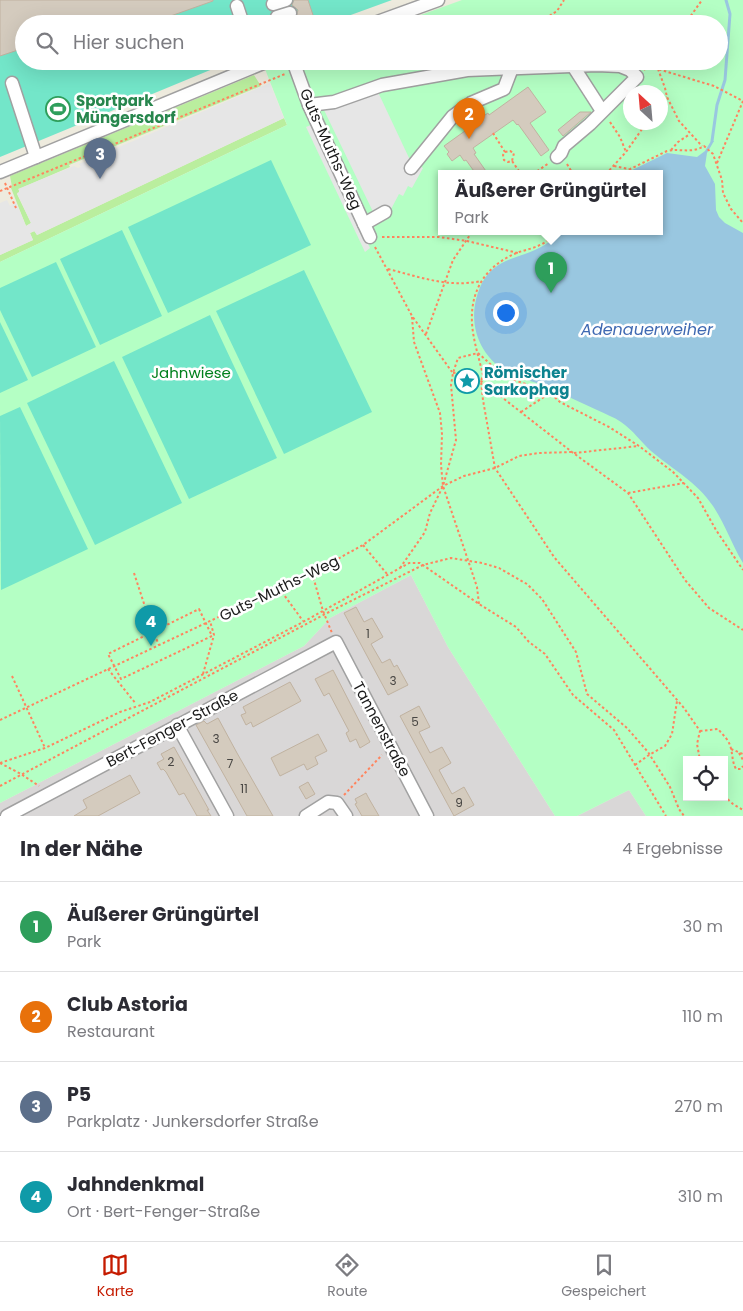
<!DOCTYPE html>
<html lang="de">
<meta charset="utf-8">
<style>
:root{--surface:#fff;--page:#f7f7f7;--text:#2b2b33;--muted:#7c7c81;--line:#e1e1e2;--accent:#c51b00}
body{margin:0;font-family:Poppins,sans-serif;background:var(--page);color:var(--text)}
.controls{position:absolute;right:15px;bottom:15px;display:grid;overflow:hidden;border-radius:0px;box-shadow:0 5px 20px #0002}
.controls button{width:45px;height:45px;display:grid;place-items:center;padding:0;border:0;border-bottom:1px solid var(--line);background:var(--surface);color:var(--text);font:25px sans-serif}
.compass{position:absolute;left:623px;top:85px;width:45px;height:45px;border-radius:50%;background:var(--surface);box-shadow:0 5px 20px #0002;rotate:334deg}
.you{position:absolute;left:505px;top:312px;width:18px;height:18px;margin:-12px;border:4px solid #fff;border-radius:50%;background:#1a73e8;box-shadow:0 0 0 8px #1a73e833}
.badge{display:grid;place-items:center;width:32px;height:32px;border-radius:50%;background:var(--accent);color:#fff;font-size:16px;font-weight:700}
.pin{position:absolute;translate:-50% -41px;filter:drop-shadow(0 1px 2px #0008)}
.pin::after{content:'';position:absolute;top:26px;width:18px;height:15px;background:inherit;clip-path:polygon(0 0,100% 0,50% 100%)}
.popup{position:absolute;left:438px;top:170px;width:225px;height:65px;box-sizing:border-box;display:grid;place-content:center;border-radius:0px;background:var(--surface);filter:drop-shadow(0 1px 4px #0005);font-size:16px;white-space:nowrap;color:var(--muted)}
.popup b{font-size:19px;color:var(--text)}
.popup::after{content:'';position:absolute;left:50%;top:100%;margin-left:-10px;border:10px solid transparent;border-top-color:var(--surface)}
.list{margin:0;padding:0;list-style:none}
h2{display:flex;justify-content:space-between;align-items:center;height:65px;margin:0;padding:0 20px;font-size:21px}
h2 small{font-size:16px;font-weight:400;color:var(--muted)}
.list li{display:grid;grid-template-columns:32px 1fr auto;gap:15px;align-items:center;box-sizing:border-box;height:90px;padding:0 20px;border-top:1px solid var(--line)}
.list b{display:block;font-size:19px;white-space:nowrap}
.list p{margin:0;font-size:16px;white-space:nowrap;color:var(--muted)}
.list em{font-size:16px;font-style:normal;color:var(--muted)}
.icon{flex:none;width:28px;height:28px;fill:none;stroke:currentColor;stroke-width:2;stroke-linecap:round;stroke-linejoin:round}
.map{position:relative;flex:none;width:743px;height:816px;overflow:hidden}
.search{position:absolute;background:var(--surface);box-shadow:0 5px 20px #0002;left:15px;right:15px;top:15px;height:55px;display:flex;align-items:center;gap:12px;box-sizing:border-box;padding:0 18px;border-radius:28px;color:var(--muted);font-size:19px}
.sheet{height:425px;background:var(--surface)}
nav{display:flex;justify-content:space-around;align-items:center;box-sizing:border-box;height:70px;border-top:1px solid var(--line);background:var(--surface);font-size:14px;color:var(--muted)}
nav a{display:grid;justify-items:center;gap:2px}
nav .on{color:var(--accent)}
.map>svg:first-child{display:block}
</style>
<div class="map">
<svg width="743" height="816" viewBox="0 0 743 816">
<rect width="100%" height="100%" fill="#eeebde"/>
<g fill="#d9d7d7">
<path d="M411 575 448 647 555 816H0V803L304 646 330 618Z"/>
<path d="M629 790 646 816H577Z"/>
</g>
<g fill="#baee9e">
<path d="M254 75 261 86 69 165 70 167 19 189V192L17 194 31 223 26 226 11 188 12 187 10 176Z"/>
<path d="M284 118 287 125 0 262V255L33 240 30 233 35 231 37 235Z"/>
</g>
<path fill="#b4ffc4" fill-rule="evenodd" d="M462 0H743V816H646L629 790 577 816H555L448 647 411 575 330 618 304 646 0 803V262L287 125 265 69 287 61H719V24H396ZM630 92H660V122H630ZM442 174H660V232H442ZM687 760H724V797H687Z"/>
<g fill="#73e6c9">
<path d="M0 0H392L326 24H24V61H232L0 157Z"/>
<path d="M271 160 311 245 168 313 128 227Z"/>
<path d="M122 230 162 316 100 345 60 259Z"/>
<path d="M56 262 96 347 32 377 0 310V288Z"/>
<path d="M304 270 372 412 284 454 216 311Z"/>
<path d="M210 315 277 458 189 499 122 357Z"/>
<path d="M0 322 28 380 0 393Z"/>
<path d="M114 361 182 503 95 545 27 403Z"/>
<path d="M20 407 88 549 1 590 0 416Z"/>
</g>
<g fill="#e6e6e6">
<path d="M270 83 284 118 37 235 34 231 30 233 33 240 0 255V203L7 200 10 206 16 202 26 226 31 223 17 193 20 192 18 189 74 166 78 168 81 167 79 164Z"/>
<path d="M377 90 410 160 423 168 412 188 408 186 403 196 399 194 388 215 376 218 324 110Z"/>
<path d="M311 125 370 248 365 252 306 127Z"/>
</g>
<path fill="#99c7e0" d="M711 141H714L707 153 705 166 715 184 716 210 719 217 725 223 743 233V563C732 545 725 524 713 506 697 482 672 469 651 451 641 442 633 430 621 422 614 417 605 414 597 410 579 402 561 393 542 385 532 381 520 379 510 374 476 355 465 318 482 283 499 250 538 261 558 232H660V174H624L667 153 697 157 705 151Z"/>
<g fill="none" stroke-linecap="round" stroke-linejoin="round">
<path stroke="#99c7e0" stroke-width="3" d="M712 141 717 105 725 80 730 14 726 0"/>
</g>
<g fill="#d4cbbe" stroke="#c0b2a0">
<path d="M0 0H213V1L148 24H24V48L0 56Z"/>
<path d="M294 0H308L315 21 307 24H298L296 18 298 10 292 5Z"/>
<path d="M528 87 546 112 530 123 549 150 541 156 518 124 517 125 513 120 473 148 476 153 474 154 488 174H476L466 160 464 161 460 155 452 161 447 154 449 152 444 146 476 123V122L479 119 488 113 489 115Z"/>
<path d="M580 112H591L563 136 558 130Z"/>
<path d="M356 607 364 622 372 618 383 637 371 644 382 663 390 659 394 667 397 665 408 685 388 695 344 613Z"/>
<path d="M333 670 370 742 360 748 356 739 350 742 346 733 349 731 329 693 324 696 315 679Z"/>
<path d="M290 682 301 701 253 727 251 722 246 725 241 715 246 713 243 707Z"/>
<path d="M419 706 430 727 419 732 430 753 442 747 451 763 439 770 452 794 464 787 474 805 454 816 400 716Z"/>
<path d="M218 718 237 753 273 816H247L196 725 204 721 207 724Z"/>
<path d="M318 734 327 751 315 757 318 764 307 770 304 764 280 776 271 758Z"/>
<path d="M174 747 209 810H207L211 816H197L184 793 179 795 166 772 163 769 161 770 157 763 164 759 161 754Z"/>
<path d="M130 775 140 793 98 816H74L87 808 83 800Z"/>
<path d="M308 782 315 794 306 799 299 787Z"/>
<path d="M366 793 368 797 379 816H362L355 804 357 803 355 799Z"/>
</g>
<g fill="none" stroke-linecap="round" stroke-linejoin="round">
<defs>
<g id="minor">
<path d="M273 4 286 0"/>
<path d="M237 6 243 24"/>
<path d="M277 17 290 13"/>
<path d="M372 24 438 0"/>
<path d="M293 61 309 105 370 237"/>
<path d="M573 66 602 111"/>
<path d="M12 83 36 157"/>
<path d="M309 105 334 102 382 85 467 70 597 65 620 66 630 70 637 77 590 124 564 146 561 153 557 157"/>
<path d="M411 168 453 116 471 103 504 89 512 68"/>
<path d="M0 172 268 61"/>
<path d="M364 224 385 212"/>
<path d="M177 725 227 816"/>
<path d="M7 816 336 642 427 816"/>
<path d="M306 816 328 802 337 803 346 816"/>
</g>
</defs>
<use href="#minor" stroke="#a1a1a1" stroke-width="15"/>
<g stroke="#ff845e" stroke-width="2" stroke-dasharray="2.5 2.5" stroke-linecap="butt">
<path d="M537 24 557 11 564 0"/>
<path d="M685 24 702 0"/>
<path d="M654 61 658 69 714 86 743 101"/>
<path d="M308 67 391 61"/>
<path d="M658 69 665 88 667 97 679 121 702 146"/>
<path d="M644 70 654 61"/>
<path d="M660 105 667 97"/>
<path d="M610 122 620 137 626 152"/>
<path d="M493 133 505 152 503 155 504 160 508 162 512 161 521 174"/>
<path d="M671 150 678 142 690 134"/>
<path d="M505 152 510 151 514 153 512 161"/>
<path d="M717 163 743 101"/>
<path d="M567 164 573 174"/>
<path d="M614 166 629 169"/>
<path d="M533 174 549 163"/>
<path d="M606 174 626 152 647 122"/>
<path d="M620 174 667 151C681 148 691 154 704 146L713 154 722 180 723 193 731 209 743 223"/>
<path d="M5 183 16 208"/>
<path d="M0 191 285 74"/>
<path d="M555 232C547 245 533 248 519 252 488 264 470 288 472 323 473 340 479 358 483 375L481 381 483 400 495 468 554 557 684 708 700 731 697 744 700 760"/>
<path d="M382 237H439L467 241 518 253"/>
<path d="M375 247 412 316 452 372"/>
<path d="M388 269C420 277 448 288 481 281"/>
<path d="M412 317 414 342 440 413 442 434 441 465 443 486 477 587 479 604"/>
<path d="M426 334 453 260 472 232"/>
<path d="M478 353 496 369 509 378 550 393 560 402 609 427 639 446 673 472 698 498 716 530 743 570"/>
<path d="M453 373 467 372 481 381 572 452 628 493 685 580 709 608 743 630"/>
<path d="M521 412 550 393"/>
<path d="M574 453 639 446"/>
<path d="M628 493 684 483"/>
<path d="M363 545 387 574"/>
<path d="M400 568 425 532 430 513 443 486 456 440 451 385 453 373 458 358 478 353"/>
<path d="M134 573 153 631 159 645"/>
<path d="M312 573 323 611 332 633"/>
<path d="M279 588 303 621"/>
<path d="M199 609 212 636 121 679 108 654Z"/>
<path d="M108 669 136 704"/>
<path d="M203 674 214 635 210 621"/>
<path d="M12 676 45 748"/>
<path d="M0 720 312 573 363 545 443 486 464 476 495 468 519 456 539 453 572 452"/>
<path d="M700 731 718 729C723 735 730 741 731 749 733 757 732 761 736 769H741L743 766"/>
<path d="M731 749 743 754"/>
<path d="M739 753 743 760"/>
<path d="M0 763 45 748 120 712 150 702 303 622 409 563H420L479 604 516 627 529 642 545 654 573 695 614 730 666 816"/>
<path d="M0 763 21 774 39 786"/>
<path d="M635 765 649 755 665 746 672 734 677 701"/>
<path d="M0 786 329 612 423 565 451 558 482 563 499 568 527 584 542 599 576 652 587 694 627 728 648 752 670 787 679 809 684 816"/>
<path d="M344 795 382 755"/>
<path d="M724 796 733 804 743 810"/>
</g>
<use href="#minor" stroke="#fff" stroke-width="12"/>
</g>
<defs>
<symbol id="stadium-ring" viewBox="-11 -11 22 22"><circle r="9.5" fill="#fff" stroke="#2e9e5b" stroke-width="1.5"/><path d="M0-5a6.5 5 0 1 0 0 10a6.5 5 0 1 0 0-10ZM-3.5-1.8h7v3.6h-7Z" fill="#2e9e5b"/></symbol>
<symbol id="sight-ring" viewBox="-11 -11 22 22"><circle r="9.5" fill="#fff" stroke="#0f9aa8" stroke-width="1.5"/><path d="M0-6L1.8-2.2L6-1.7L2.9 1.2L3.7 5.4L0 3.3L-3.7 5.4L-2.9 1.2L-6-1.7L-1.8-2.2Z" fill="#0f9aa8"/></symbol>
</defs>
<g fill-rule="evenodd">
<use href="#stadium-ring" x="44" y="95" width="28" height="28"/>
<use href="#sight-ring" x="453" y="367" width="28" height="28"/>
</g>
<g text-anchor="middle" dominant-baseline="central" stroke-width="5" stroke-linejoin="round" paint-order="stroke">
<g font-size="12" fill="#484643">
<text x="368" y="633">1</text>
<text x="393" y="680">3</text>
<text x="415" y="721">5</text>
<text x="216" y="738">3</text>
<text x="171" y="761">2</text>
<text x="230" y="763">7</text>
<text x="244" y="788">11</text>
<text x="459" y="802">9</text>
</g>
<g font-size="15" font-weight="bold" fill="#27864d" stroke="#fff" text-anchor="start">
<text x="76" y="100">Sportpark<tspan x="76" dy="17">Müngersdorf</tspan></text>
</g>
<g font-size="15" fill="#1a1a1a" stroke="#fff">
<text transform="translate(331 149) rotate(66)">Guts-Muths-Weg</text>
<text transform="translate(279 588) rotate(-26)">Guts-Muths-Weg</text>
<text transform="translate(172 728) rotate(-28)">Bert-Fenger-Straße</text>
<text transform="translate(382 729) rotate(62)">Tannenstraße</text>
</g>
<g font-size="15" fill="#01801d" stroke="#fff">
<text x="191" y="372">Jahnwiese</text>
</g>
<g font-size="15" font-weight="bold" fill="#0d838f" stroke="#fff" text-anchor="start">
<text x="484" y="372">Römischer<tspan x="484" dy="17">Sarkophag</tspan></text>
</g>
<g font-size="16" font-style="italic" fill="#3f69b2" stroke="#fff">
<text x="647" y="329">Adenauerweiher</text>
</g>
</g>
</svg>
<div class="controls">
<button><svg class="icon" aria-label="locate" viewBox="0 0 24 24"><circle cx="12" cy="12" r="6"/><path d="M12 2v4M12 18v4M2 12h4M18 12h4"/></svg></button>
</div>
<svg class="compass" viewBox="-18 -18 36 36"><path d="M0-13l5 13h-10z" fill="#e53935"/><path d="M0 13l5-13h-10z" fill="#7c7c81"/></svg>
<div class="you"></div>
<div class="pin badge" style="left:551px;top:293px;background:#2e9e5b">1</div>
<div class="popup"><b>Äußerer Grüngürtel</b>Park</div>
<div class="pin badge" style="left:469px;top:139px;background:#e8710a">2</div>
<div class="pin badge" style="left:100px;top:179px;background:#5c6f8a">3</div>
<div class="pin badge" style="left:151px;top:646px;background:#0f9aa8">4</div>
<div class="search"><svg class="icon" aria-label="search" viewBox="0 0 24 24"><circle cx="10" cy="10" r="6"/><path d="M15 15l6 6"/></svg>Hier suchen</div>
</div>
<section class="sheet">
<h2>In der Nähe<small>4 Ergebnisse</small></h2>
<ul class="list">
<li><span class="badge" style="background:#2e9e5b">1</span><div><b>Äußerer Grüngürtel</b><p>Park</p></div><em>30 m</em></li>
<li><span class="badge" style="background:#e8710a">2</span><div><b>Club Astoria</b><p>Restaurant</p></div><em>110 m</em></li>
<li><span class="badge" style="background:#5c6f8a">3</span><div><b>P5</b><p>Parkplatz · Junkersdorfer Straße</p></div><em>270 m</em></li>
<li><span class="badge" style="background:#0f9aa8">4</span><div><b>Jahndenkmal</b><p>Ort · Bert-Fenger-Straße</p></div><em>310 m</em></li>
</ul>
</section>
<nav>
<a class="on"><svg class="icon" aria-label="map" viewBox="0 0 24 24"><path d="M3 6l6-2 6 2 6-2v14l-6 2-6-2-6 2zM9 4v14M15 6v14"/></svg>Karte</a>
<a><svg class="icon" aria-label="directions" viewBox="0 0 24 24"><path d="M12 3l9 9-9 9-9-9zM9 14v-3h6M13 9l2 2-2 2"/></svg>Route</a>
<a><svg class="icon" aria-label="saved" viewBox="0 0 24 24"><path d="M7 4h10v16l-5-4-5 4z"/></svg>Gespeichert</a>
</nav>
